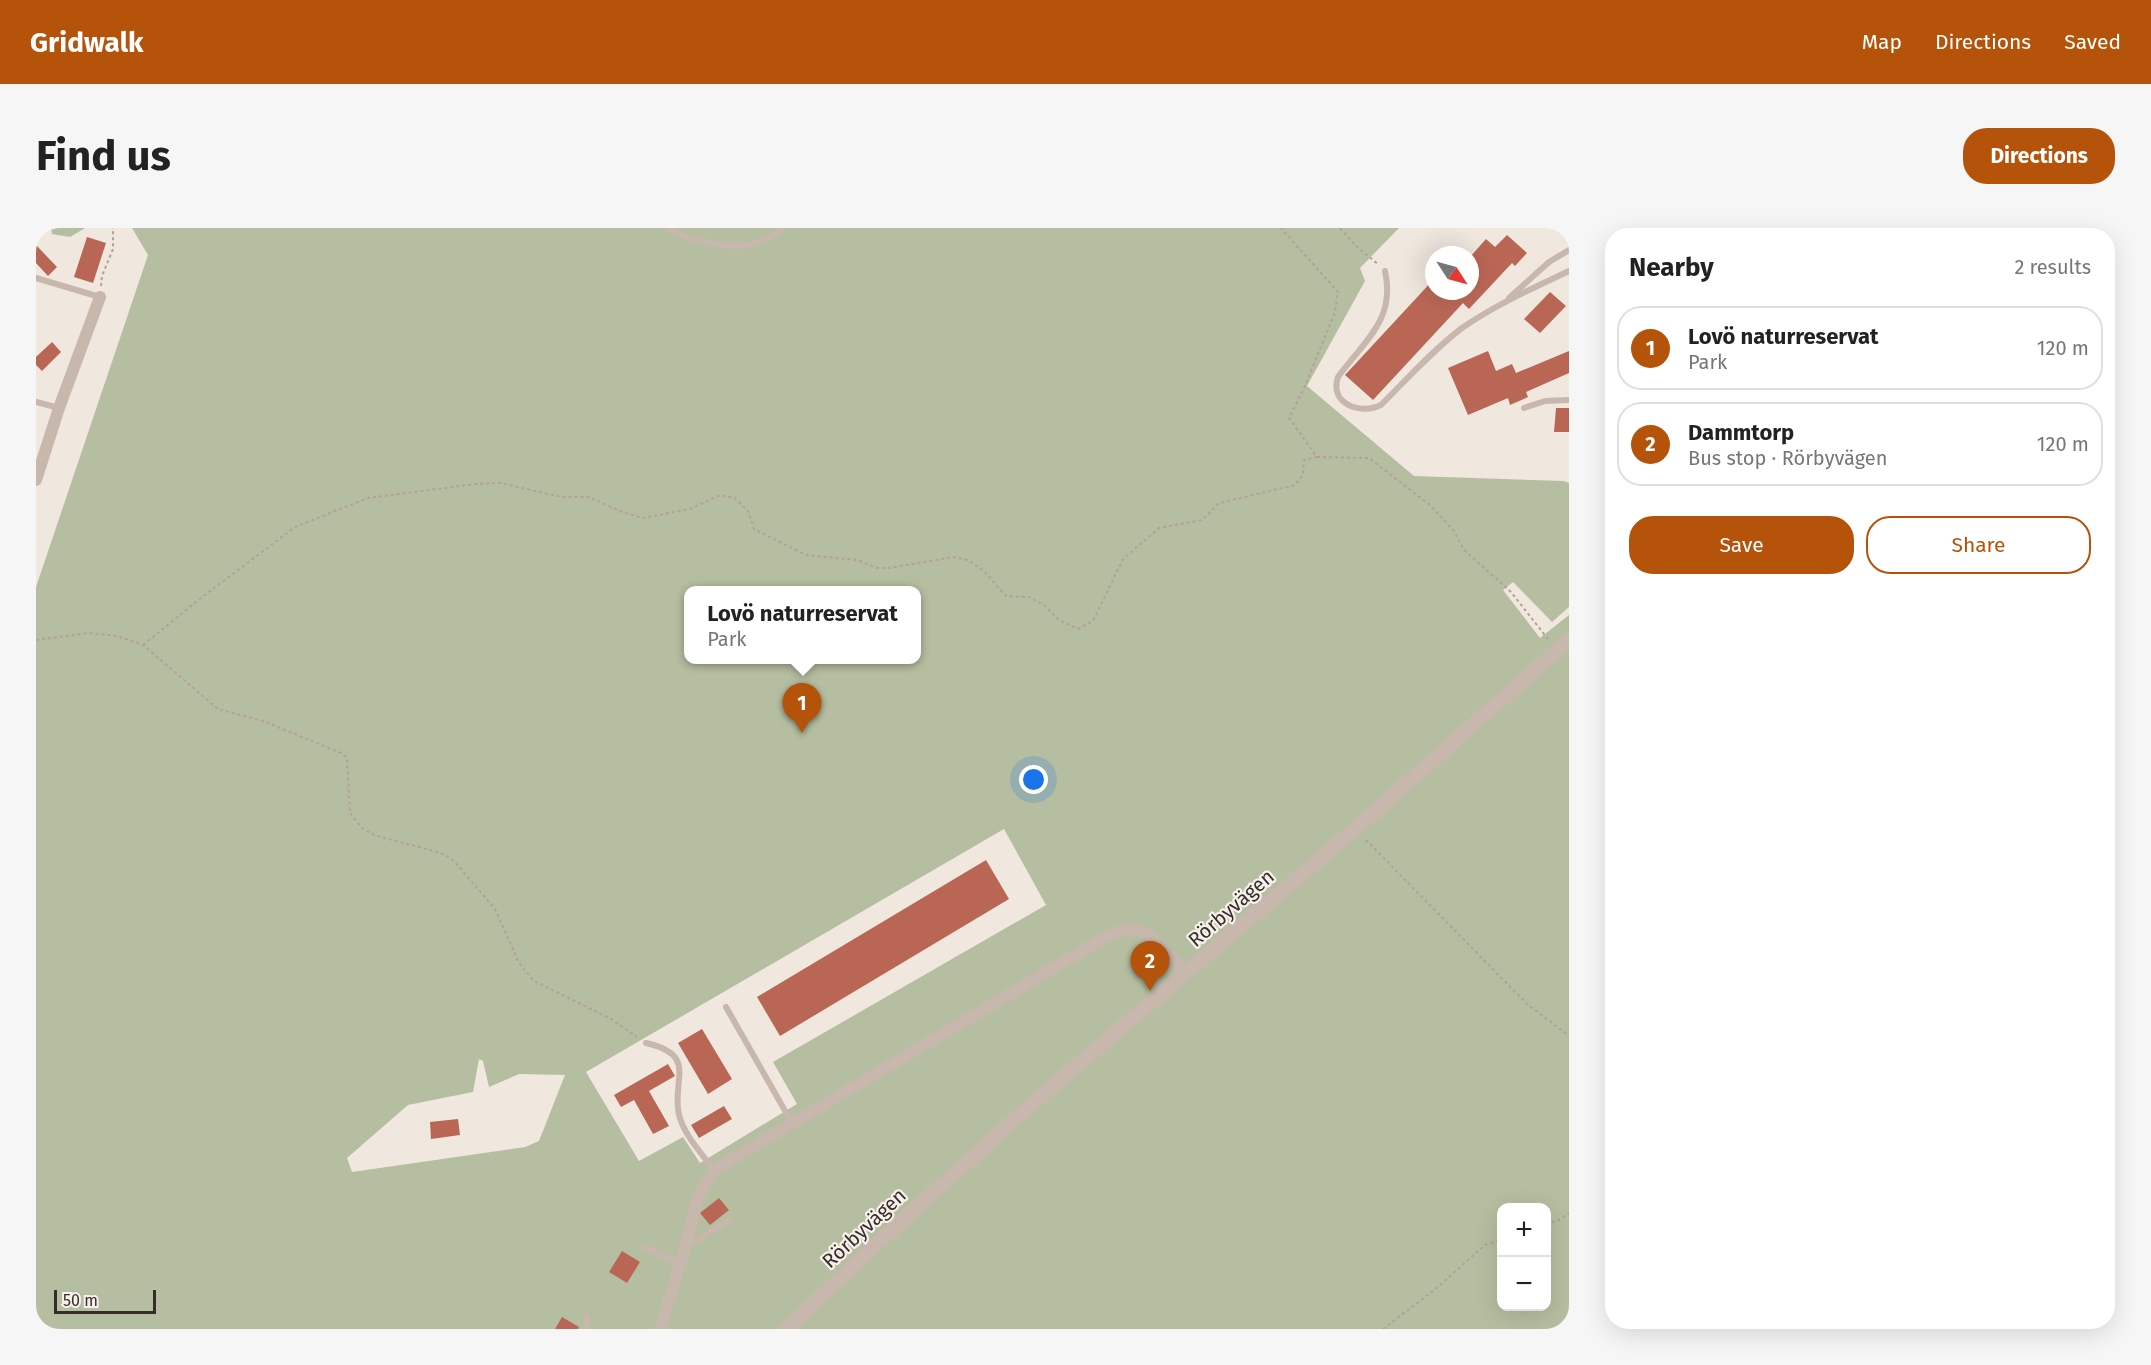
<!DOCTYPE html>
<meta charset="utf-8">
<style>
:root{--surface:#fff;--page:#f6f6f6;--text:#222;--muted:#767676;--line:#e0e0e0;--accent:#b45309}
body{margin:0;font-family:"Fira Sans",sans-serif;background:var(--page);color:var(--text)}
.controls{position:absolute;right:18px;bottom:18px;display:grid;overflow:hidden;border-radius:12px;box-shadow:0 6px 24px #0002}
.controls button{width:54px;height:54px;display:grid;place-items:center;padding:0;border:0;border-bottom:2px solid var(--line);background:var(--surface);color:var(--text);font:30px sans-serif}
.compass{position:absolute;left:1389px;top:18px;width:54px;height:54px;border-radius:50%;background:var(--surface);box-shadow:0 6px 24px #0002;rotate:126deg}
.scale{position:absolute;left:18px;bottom:15px;width:102px;box-sizing:border-box;padding-left:6px;border:3px solid #362d2a;border-top:0;font-size:16px;line-height:21px;white-space:nowrap;color:#362d2a;-webkit-text-stroke:4px #f8f1eb;paint-order:stroke}
.you{position:absolute;left:998px;top:552px;width:21px;height:21px;margin:-15px;border:4px solid #fff;border-radius:50%;background:#1a73e8;box-shadow:0 0 0 9px #1a73e833}
.badge{display:grid;place-items:center;width:39px;height:39px;border-radius:50%;background:var(--accent);color:#fff;font-size:20px;font-weight:700}
.pin{position:absolute;translate:-50% -50px;filter:drop-shadow(0 2px 3px #0008)}
.pin::after{content:'';position:absolute;top:32px;width:21px;height:18px;background:inherit;clip-path:polygon(0 0,100% 0,50% 100%)}
.popup{position:absolute;left:648px;top:358px;width:237px;height:78px;box-sizing:border-box;display:grid;place-content:center;border-radius:12px;background:var(--surface);filter:drop-shadow(0 2px 4px #0005);font-size:20px;white-space:nowrap;color:var(--muted)}
.popup b{font-size:22px;color:var(--text)}
.popup::after{content:'';position:absolute;left:50%;top:100%;margin-left:-12px;border:12px solid transparent;border-top-color:var(--surface)}
.list{margin:0;padding:0;list-style:none}
h2{display:flex;justify-content:space-between;align-items:center;height:78px;margin:0;padding:0 24px;font-size:26px}
h2 small{font-size:20px;font-weight:400;color:var(--muted)}
.list li{display:grid;grid-template-columns:39px 1fr auto;gap:18px;align-items:center;box-sizing:border-box;height:84px;margin:0 12px 12px;padding:0 12px;border:2px solid var(--line);border-radius:24px}
.list b{display:block;font-size:22px;white-space:nowrap}
.list p{margin:0;font-size:20px;white-space:nowrap;color:var(--muted)}
.list em{font-size:20px;font-style:normal;color:var(--muted)}
.actions{display:flex;gap:12px;padding:18px 24px}
.actions a{flex:1;padding:14px 0;border:2px solid var(--accent);border-radius:24px;text-align:center;font-size:21px;color:var(--accent)}
.actions .main{background:var(--accent);color:#fff}
.map{position:relative;flex:none;width:1533px;height:1101px;overflow:hidden;border-radius:24px}
header{display:flex;align-items:center;gap:36px;box-sizing:border-box;height:84px;padding:0 30px;background:var(--accent);color:#fff}
header strong{font-size:28px}
nav{display:flex;gap:33px;margin-inline-start:auto;font-size:21px}
.intro{display:flex;align-items:center;justify-content:space-between;box-sizing:border-box;height:144px;padding:0 36px}
h1{margin:0;font-size:42px}
.button{padding:15px 27px;border-radius:24px;background:var(--accent);color:#fff;font-size:21px;font-weight:700}
main{display:flex;gap:36px;padding:0 36px}
aside{flex:1;background:var(--surface);border-radius:24px;box-shadow:0 6px 24px #0002}
.map>svg:first-child{display:block}
</style>
<header>
<strong>Gridwalk</strong>
<nav><a>Map</a><a>Directions</a><a>Saved</a></nav>
</header>
<div class="intro"><h1>Find us</h1><a class="button">Directions</a></div>
<main>
<div class="map">
<svg width="1533" height="1101" viewBox="0 0 1533 1101">
<rect width="100%" height="100%" fill="#f0e7df"/>
<g fill="#b6bea1" fill-rule="evenodd">
<path d="M15 0H49L34 9 16 6Z"/>
<path d="M96 0H1363L1324 40 1329 53 1271 158 1378 248 1528 253 1533 255V379L1516 394 1477 354 1467 362 1504 410 1533 387V1101H0V359L112 27ZM652 362H880V432H652ZM968 601 1010 677 737 834 761 876 664 935 647 909 603 933 550 844ZM443 831 447 833 453 859 483 846 529 847 503 913 489 919 316 944 311 930 372 877 437 864ZM1466 980H1510V1078H1466Z"/>
</g>
<g fill="#b96655">
<path d="M1471 7 1491 25 1479 38 1476 35 1433 81 1427 75 1337 172 1309 147 1398 51V63H1434V29L1450 11 1459 19Z"/>
<path d="M51 9 70 15 57 55 38 49Z"/>
<path d="M0 17 21 39 12 48 0 35Z"/>
<path d="M1514 64 1530 78 1504 105 1488 91Z"/>
<path d="M16 114 25 124 6 143 0 137V129Z"/>
<path d="M1452 123 1460 143 1476 136 1480 145 1533 123V145L1490 164 1492 169 1474 177 1472 170 1432 187 1412 140Z"/>
<path d="M1520 180H1533V204H1518Z"/>
<path d="M950 632 973 671 744 808 721 769Z"/>
<path d="M666 801 696 851 672 866 642 815Z"/>
<path d="M632 836 639 848 613 863 633 898 617 906 598 872 585 879 578 867Z"/>
<path d="M688 878 696 891 663 910 655 897Z"/>
<path d="M422 891 424 907 395 911 394 894Z"/>
<path d="M683 970 693 982 674 997 664 985Z"/>
<path d="M586 1023 604 1034 591 1055 573 1044Z"/>
<path d="M526 1089 543 1099 542 1101H519Z"/>
</g>
<g fill="none" stroke-linecap="round" stroke-linejoin="round">
<g stroke="#b3a197" stroke-width="2" stroke-dasharray="3 3" stroke-linecap="butt">
<path d="M1304 0 1320 18 1343 37"/>
<path d="M65 58 66 48 77 21V0"/>
<path d="M1281 229 1333 230 1394 277 1418 303 1428 322 1475 364 1512 411"/>
<path d="M0 412 53 405 81 408 107 417 182 481 227 493 305 525 311 530 314 585 326 600 338 607 405 625 418 633 459 681 483 735 498 753 575 791 601 809"/>
<path d="M107 417 165 370 259 299 332 270 439 256 465 255 525 269H553L586 284 607 290 654 281 684 267 699 270 712 283 718 301 770 327 821 332 841 340H854L917 329 932 332 948 343 970 368 993 369 1008 377 1023 392 1042 401 1057 393 1087 331 1123 300 1166 292 1183 275 1259 257 1267 246 1268 232 1281 229 1253 190 1269 158 1299 84 1302 64 1245 0"/>
<path d="M1330 612 1491 776 1533 808"/>
<path d="M1510 996 1523 992 1533 985"/>
<path d="M1347 1101 1397 1063 1449 1017 1466 1011"/>
</g>
<g stroke="#c7b7ac" stroke-width="6">
<path d="M632 0C643 8 654 10 667 13 698 21 720 22 746 0"/>
<path d="M1349 43C1360 92 1328 113 1302 149 1293 176 1324 187 1345 177 1371 151 1397 122 1426 100 1459 77 1497 60 1533 43"/>
<path d="M0 50 64 69"/>
<path d="M1473 70 1513 34 1533 22"/>
<path d="M0 174 23 180"/>
<path d="M1488 180 1509 173 1533 172"/>
<path d="M690 779 756 895"/>
<path d="M610 815C663 827 635 852 643 887 648 907 666 926 678 942"/>
<path d="M651 1016 662 1012 693 992"/>
<path d="M609 1019 643 1036"/>
<path d="M551 1101V1089"/>
</g>
<g stroke="#c7b7ac" stroke-width="12">
<path d="M0 252 23 180 64 69"/>
<path d="M624 1101 650 1016 662 969 678 942 1068 710C1074 708 1080 704 1086 702 1114 695 1134 729 1150 746"/>
</g>
<path stroke="#c7b7ac" stroke-width="15" d="M751 1101 846 1011 998 874 1319 601 1533 412"/>
</g>
<g text-anchor="middle" dominant-baseline="central" stroke-width="4.5" stroke-linejoin="round" paint-order="stroke">
<g font-size="20" fill="#362d2a" stroke="#f8f1eb">
<text transform="translate(1195 680) rotate(-41)">Rörbyvägen</text>
<text transform="translate(828 1000) rotate(-43)">Rörbyvägen</text>
</g>
</g>
</svg>
<div class="controls">
<button>+</button>
<button>−</button>
</div>
<svg class="compass" viewBox="-18 -18 36 36"><path d="M0-13l5 13h-10z" fill="#e53935"/><path d="M0 13l5-13h-10z" fill="#767676"/></svg>
<div class="scale">50 m</div>
<div class="you"></div>
<div class="pin badge" style="left:766px;top:505px">1</div>
<div class="popup"><b>Lovö naturreservat</b>Park</div>
<div class="pin badge" style="left:1114px;top:763px">2</div>
</div>
<aside>
<h2>Nearby<small>2 results</small></h2>
<ul class="list">
<li><span class="badge">1</span><div><b>Lovö naturreservat</b><p>Park</p></div><em>120 m</em></li>
<li><span class="badge">2</span><div><b>Dammtorp</b><p>Bus stop · Rörbyvägen</p></div><em>120 m</em></li>
</ul>
<div class="actions"><a class="main">Save</a><a>Share</a></div>
</aside>
</main>
